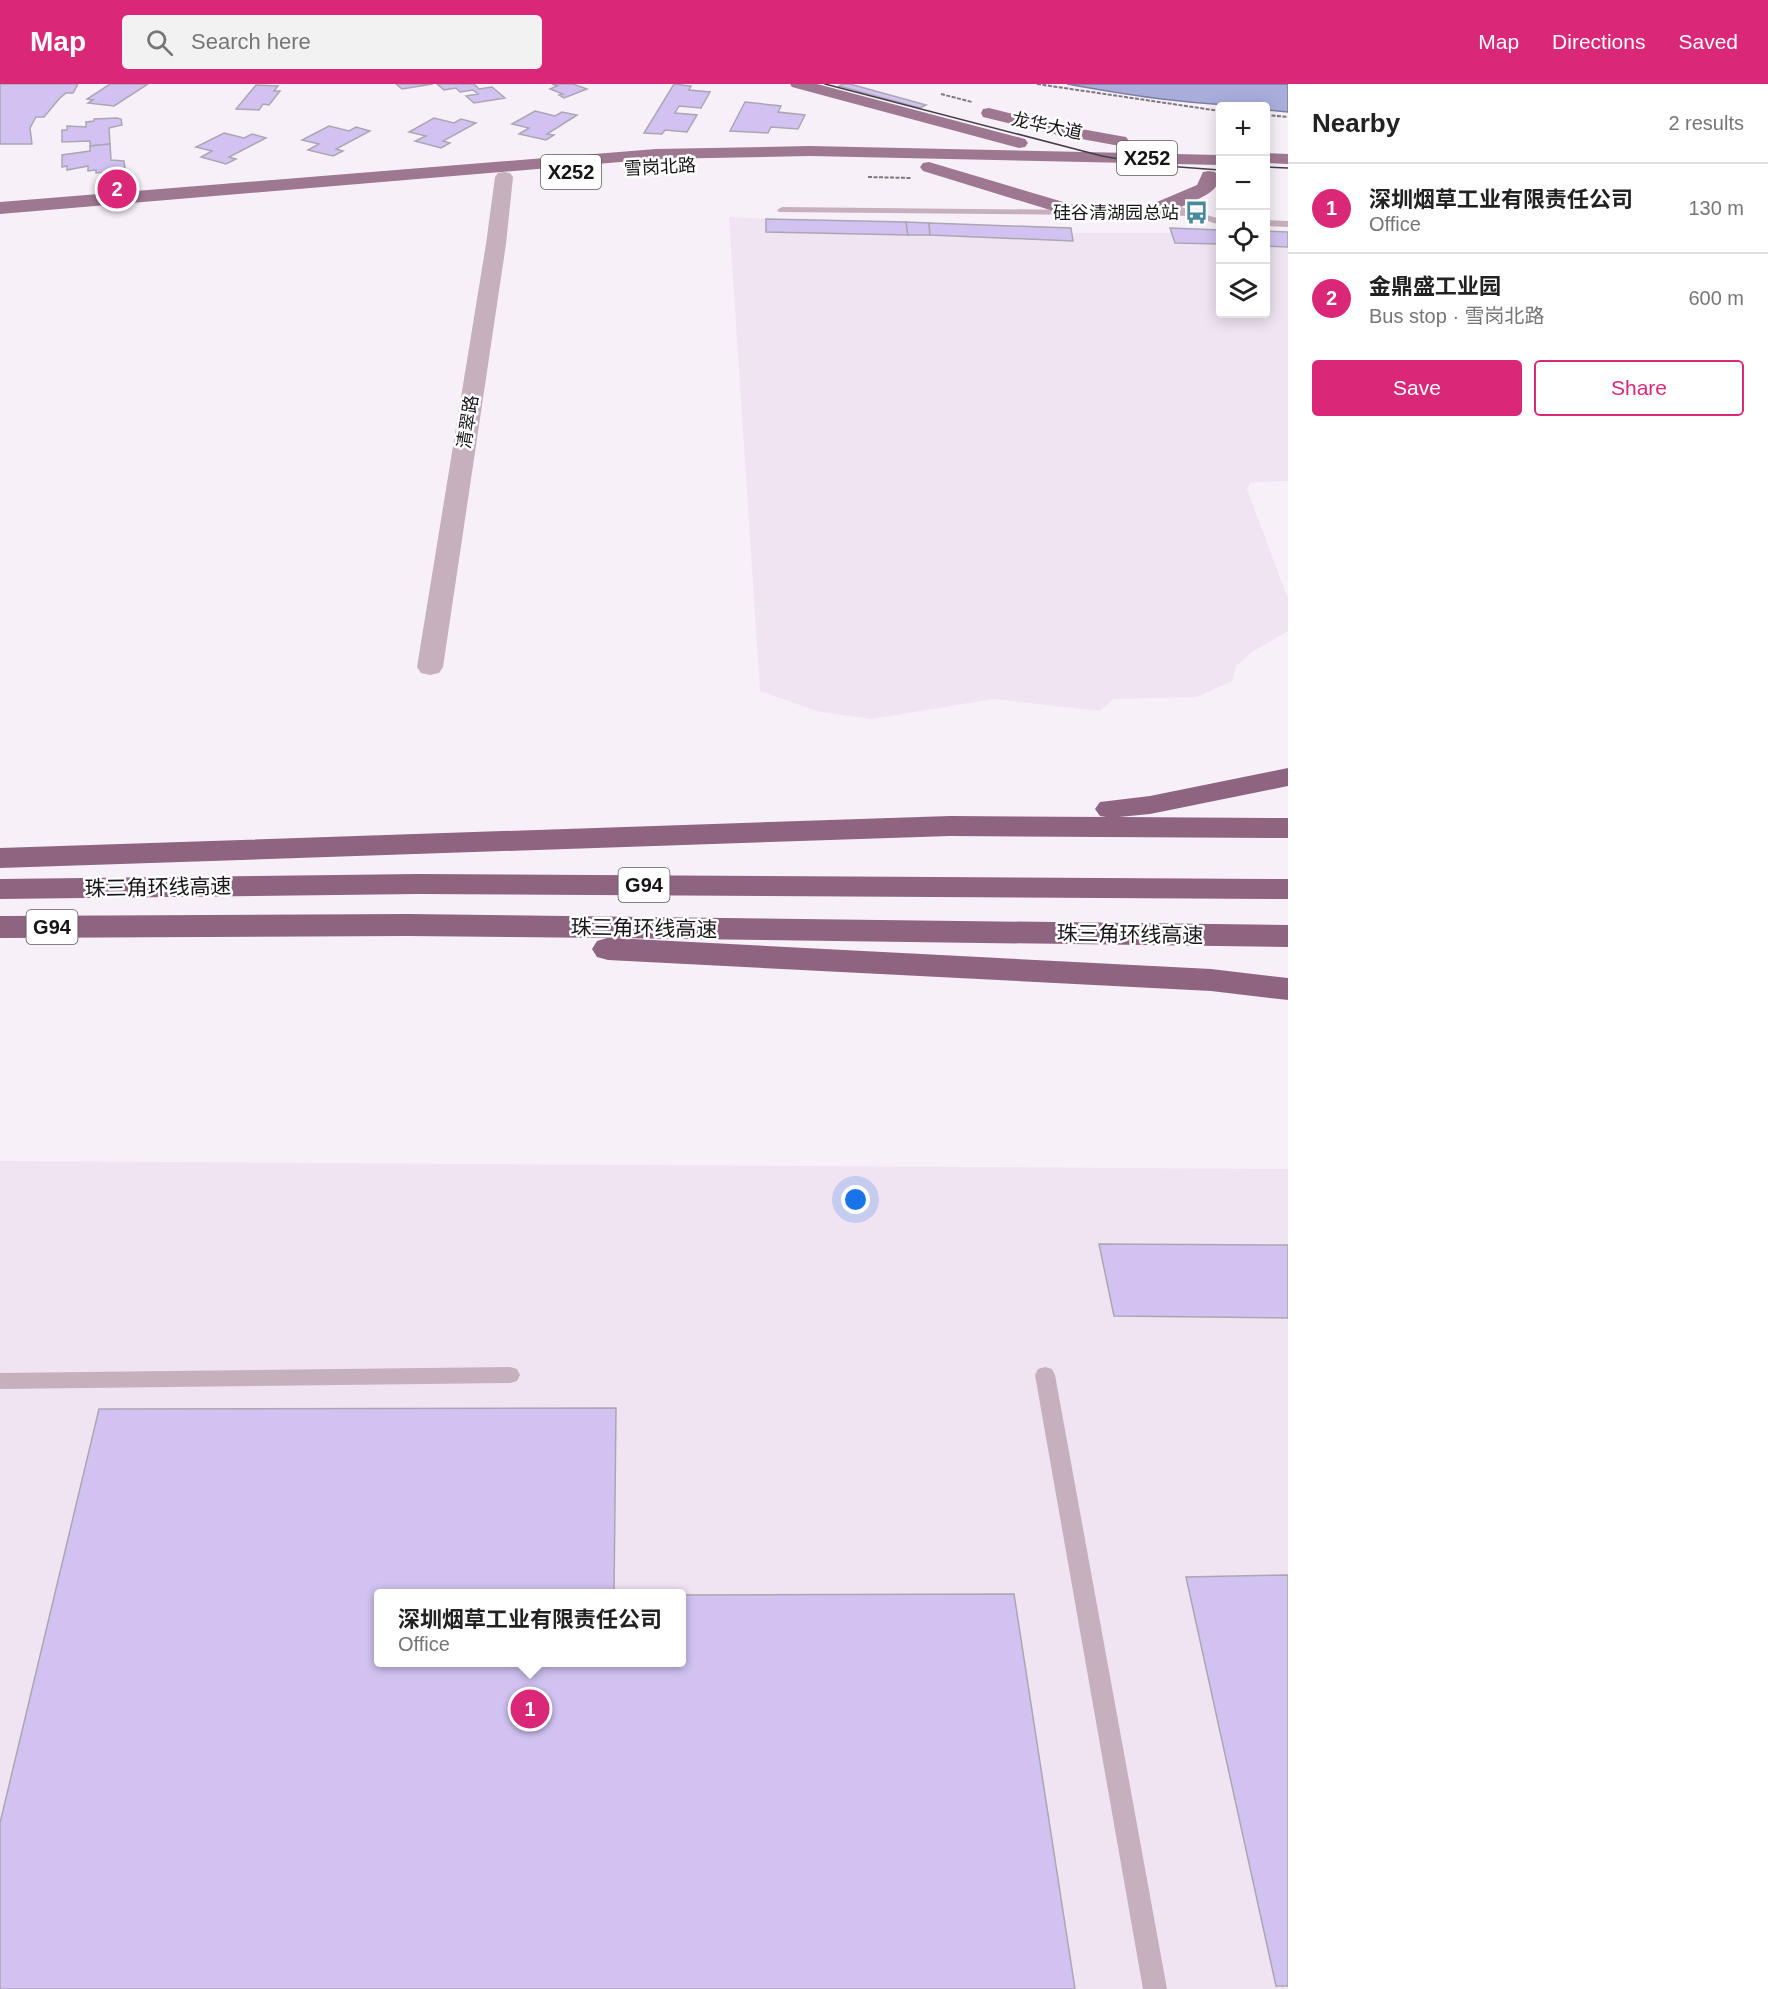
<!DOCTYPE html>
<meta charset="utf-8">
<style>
:root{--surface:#fff;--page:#f2f2f2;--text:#222;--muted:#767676;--line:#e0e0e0;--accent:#db2777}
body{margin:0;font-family:Helvetica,"Noto Sans SC",sans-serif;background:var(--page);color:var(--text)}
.controls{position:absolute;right:18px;top:18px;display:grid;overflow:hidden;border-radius:6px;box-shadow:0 3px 15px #0003}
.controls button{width:54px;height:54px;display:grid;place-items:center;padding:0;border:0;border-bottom:2px solid var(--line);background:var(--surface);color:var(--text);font:30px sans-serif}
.you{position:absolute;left:856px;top:1116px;width:21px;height:21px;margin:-15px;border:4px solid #fff;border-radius:50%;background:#1a73e8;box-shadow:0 0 0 9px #1a73e833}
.badge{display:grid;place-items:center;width:39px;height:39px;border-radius:50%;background:var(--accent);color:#fff;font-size:20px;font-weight:700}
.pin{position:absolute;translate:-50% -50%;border:3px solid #fff;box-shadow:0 2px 6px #0006}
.popup{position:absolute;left:374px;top:1505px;width:312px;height:78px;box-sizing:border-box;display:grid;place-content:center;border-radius:6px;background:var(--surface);filter:drop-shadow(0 2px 4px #0005);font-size:20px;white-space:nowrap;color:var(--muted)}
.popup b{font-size:22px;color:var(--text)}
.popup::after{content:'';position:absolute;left:50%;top:100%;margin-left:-12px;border:12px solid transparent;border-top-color:var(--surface)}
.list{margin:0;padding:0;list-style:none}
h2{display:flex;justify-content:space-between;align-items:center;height:78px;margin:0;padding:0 24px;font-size:26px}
h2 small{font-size:20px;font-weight:400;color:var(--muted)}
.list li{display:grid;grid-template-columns:39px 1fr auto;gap:18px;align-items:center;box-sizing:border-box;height:90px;padding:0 24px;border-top:2px solid var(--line)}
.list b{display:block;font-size:22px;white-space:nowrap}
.list p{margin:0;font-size:20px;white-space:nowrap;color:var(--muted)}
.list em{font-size:20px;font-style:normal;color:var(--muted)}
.actions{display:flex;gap:12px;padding:18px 24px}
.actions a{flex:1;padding:14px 0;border:2px solid var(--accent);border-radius:6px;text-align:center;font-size:21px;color:var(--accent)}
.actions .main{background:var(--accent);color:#fff}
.icon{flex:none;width:33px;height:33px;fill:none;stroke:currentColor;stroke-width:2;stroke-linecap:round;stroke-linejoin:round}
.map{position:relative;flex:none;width:1288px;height:1905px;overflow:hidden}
header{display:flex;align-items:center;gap:36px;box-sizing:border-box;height:84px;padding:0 30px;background:var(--accent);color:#fff}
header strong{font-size:28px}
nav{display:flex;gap:33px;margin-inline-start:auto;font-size:21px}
.search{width:420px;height:54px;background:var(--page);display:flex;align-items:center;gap:15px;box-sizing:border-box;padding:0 21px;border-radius:6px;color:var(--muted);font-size:22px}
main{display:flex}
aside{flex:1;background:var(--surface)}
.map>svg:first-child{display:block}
</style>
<header>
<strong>Map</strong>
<div class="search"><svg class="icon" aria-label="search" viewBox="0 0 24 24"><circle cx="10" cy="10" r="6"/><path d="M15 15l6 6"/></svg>Search here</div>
<nav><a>Map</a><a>Directions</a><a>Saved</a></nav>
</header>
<main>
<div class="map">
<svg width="1288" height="1905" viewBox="0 0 1288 1905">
<rect width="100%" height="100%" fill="#f8f0f9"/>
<g fill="#f0e3f2" fill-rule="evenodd">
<path d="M729 133 1072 149H1171L1170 144 1220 146V230H1266V147L1288 148V397L1255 398 1250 399 1247 405 1288 515V547L1252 568 1236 582 1232 597 1197 613 1113 615 1100 627 993 615 872 635 820 628 760 607Z"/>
<path d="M0 1077 1288 1085V1905H0ZM378 1510H682V1578H378Z"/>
</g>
<path fill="#a8addc" stroke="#7c7fa1" stroke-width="1.5" d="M1067 0H1288V28L1266 26V22C1199 22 1133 12 1067 0Z"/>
<g fill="#d1c2f1" stroke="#aba7b2" stroke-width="1.5">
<path d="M0 0H78L73 9H66L59 15 44 33H36L30 44 32 60H0Z"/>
<path d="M110 0H148L114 22 88 19 93 16 87 15Z"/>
<path d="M396 0H433L402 5Z"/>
<path d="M437 0H474L479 5 492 3 505 14 474 19 466 12 478 10 473 6 460 8 456 4 444 6Z"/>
<path d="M552 0H573L587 5 564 14 559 11 563 10 550 5 557 2Z"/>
<path d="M674 0 691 2 689 6 710 8 701 24 679 22 675 29 697 31 687 48 665 46 662 50 644 49Z"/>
<path d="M843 0H850L926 21 920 24 839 2Z"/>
<path d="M256 1 278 2 274 7H280L269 21 263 20 259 26 236 25Z"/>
<path d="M745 18 781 22 778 28 805 31 798 45 771 43 768 49 730 47Z"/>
<path d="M535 27 555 32 562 28 577 31 547 50 554 51 546 56 519 50 529 44 512 40Z"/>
<path d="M117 34 121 35 122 41 109 44 110 60 90 62V57L62 58V46H67V42L86 43V38L94 37V35Z"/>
<path d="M434 34 454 39 461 35 476 39 443 57 450 59 441 64 415 57 426 52 409 48Z"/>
<path d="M329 42 349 47 356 43 370 47 336 65 343 67 333 72 308 66 319 60 302 56Z"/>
<path d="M224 49 244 54 252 50 266 54 229 73 236 75 226 80 201 73 212 67 196 63Z"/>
<path d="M110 60 111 76 124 77 125 84H120V86L96 89V86L88 87V82L67 86V82L62 83V71L90 67V62Z"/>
<path d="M766 135 906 138 908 151 766 148Z"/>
<path d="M906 138 929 139 930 151H908Z"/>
<path d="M929 139 1071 144 1073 157 930 151Z"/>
<path d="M1170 144 1220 146V160L1175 159Z"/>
<path d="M1266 147 1288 148V163L1266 162Z"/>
<path d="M1099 1160 1288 1161V1234L1114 1232Z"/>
<path d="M616 1324 614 1510H378V1578H682V1511L1014 1510 1075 1905H0V1739L99 1325Z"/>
<path d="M1288 1491V1902H1276L1186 1493Z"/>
</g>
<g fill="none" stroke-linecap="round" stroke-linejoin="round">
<g stroke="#7d787d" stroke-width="2" stroke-dasharray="4 1.5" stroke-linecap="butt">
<path d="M1037 0 1220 27"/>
<path d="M941 10 972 18"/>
<path d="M1266 31 1288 33"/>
<path d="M868 93 911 94"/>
</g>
<g fill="#c6b0bd" fill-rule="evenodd">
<path d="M782 123 1177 127 1181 123 1220 135V141L1192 132 779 128 777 126Z"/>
<path d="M1266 136 1288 137V143L1266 142Z"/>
<path d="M510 1283 517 1285 520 1291 517 1297 510 1299 0 1305V1289Z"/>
<path d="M1045 1283 1052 1285 1055 1291 1167 1905H1143L1035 1291 1038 1285Z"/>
</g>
<path fill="#c6b0bd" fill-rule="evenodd" d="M504 88 510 89 513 93 506 160 443 583 439 589 430 591 421 589 417 583 486 160 495 93 498 89Z"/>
<g fill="#9e7890" fill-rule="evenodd">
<path d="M790 0H817L1025 55 1028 59 1025 63 1019 64 792 3Z"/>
<path d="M989 24 1054 40 1120 52 1126 53 1129 57 1126 61 1120 62 1054 50 983 33 981 29 983 25Z"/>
<path d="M810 62 1220 71V81L810 72 656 75 0 130V118L656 65Z"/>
<path d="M1266 69 1288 70V80L1266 79Z"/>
<path d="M929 78 1087 125 1089 129 1087 133H1073L923 87 920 83 923 79Z"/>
<path d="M1209 87 1215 88 1218 92C1217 97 1218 101 1214 105 1205 115 1150 137 1138 134L1136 130 1138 126 1197 101 1203 88Z"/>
</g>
<g fill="#8f6480" fill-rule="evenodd">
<path d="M1288 684V702L1150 730 1119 733 1288 734V754L950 752 0 784V764L950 732 1106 733 1100 732 1095 725 1100 718 1150 712Z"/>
<path d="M418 790 1288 795V815L418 810 0 815V795Z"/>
<path d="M408 830 1288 841V863L613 854 1211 885 1288 894V916L1211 907 608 876 597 873 592 865 597 857 607 854 408 852 0 854V832Z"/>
</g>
<g stroke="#423e43" stroke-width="1.5">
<path d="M825 0 1102 72 1152 81 1220 86"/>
<path d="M1266 83 1288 84"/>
</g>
</g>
<defs>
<symbol id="bus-bare" viewBox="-9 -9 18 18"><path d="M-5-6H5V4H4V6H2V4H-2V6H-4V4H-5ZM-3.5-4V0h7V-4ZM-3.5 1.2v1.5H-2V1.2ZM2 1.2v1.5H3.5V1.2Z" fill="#498a9c" stroke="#fff" stroke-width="2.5" paint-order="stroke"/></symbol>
</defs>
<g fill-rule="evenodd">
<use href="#bus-bare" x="1180" y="112" width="33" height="33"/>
</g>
<g text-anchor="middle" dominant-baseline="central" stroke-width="5" stroke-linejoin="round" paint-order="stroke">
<g font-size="18" fill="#171417" stroke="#fff">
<text transform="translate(1047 42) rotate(12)">龙华大道</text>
<text transform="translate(660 83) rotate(-3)">雪岗北路</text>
<text transform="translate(468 338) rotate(-81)">清翠路</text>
</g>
<g font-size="18" fill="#171417" stroke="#fff" text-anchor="end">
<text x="1179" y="129">硅谷清湖园总站</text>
</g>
<g fill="#fff" stroke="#5d5a5d" stroke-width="1.5">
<rect x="1117" y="57" width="60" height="34" rx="4.5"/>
<rect x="541" y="71" width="60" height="34" rx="4.5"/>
<rect x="618.5" y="784" width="51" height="34" rx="4.5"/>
<rect x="26.5" y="826" width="51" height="34" rx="4.5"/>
</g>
<g font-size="20" font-weight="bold" fill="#171417">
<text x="1147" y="74">X252</text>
<text x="571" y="88">X252</text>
<text x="644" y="801">G94</text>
<text x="52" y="843">G94</text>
</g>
<g font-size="21" fill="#171417" stroke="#fff">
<text transform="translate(158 803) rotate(-1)">珠三角环线高速</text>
<text transform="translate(644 844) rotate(1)">珠三角环线高速</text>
<text transform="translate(1130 850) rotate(1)">珠三角环线高速</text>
</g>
</g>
</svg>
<div class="controls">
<button>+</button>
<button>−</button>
<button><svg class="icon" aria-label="locate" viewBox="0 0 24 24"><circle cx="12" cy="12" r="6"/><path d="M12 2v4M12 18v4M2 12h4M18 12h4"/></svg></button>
<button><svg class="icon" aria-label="layers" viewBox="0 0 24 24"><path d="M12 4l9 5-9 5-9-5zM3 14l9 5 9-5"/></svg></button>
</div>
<div class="you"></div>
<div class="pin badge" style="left:530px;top:1625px">1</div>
<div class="popup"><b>深圳烟草工业有限责任公司</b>Office</div>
<div class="pin badge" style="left:117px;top:105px">2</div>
</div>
<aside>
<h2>Nearby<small>2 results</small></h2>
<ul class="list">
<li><span class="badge">1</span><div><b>深圳烟草工业有限责任公司</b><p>Office</p></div><em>130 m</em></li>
<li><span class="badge">2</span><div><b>金鼎盛工业园</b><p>Bus stop · 雪岗北路</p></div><em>600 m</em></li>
</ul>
<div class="actions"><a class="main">Save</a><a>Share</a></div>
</aside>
</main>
